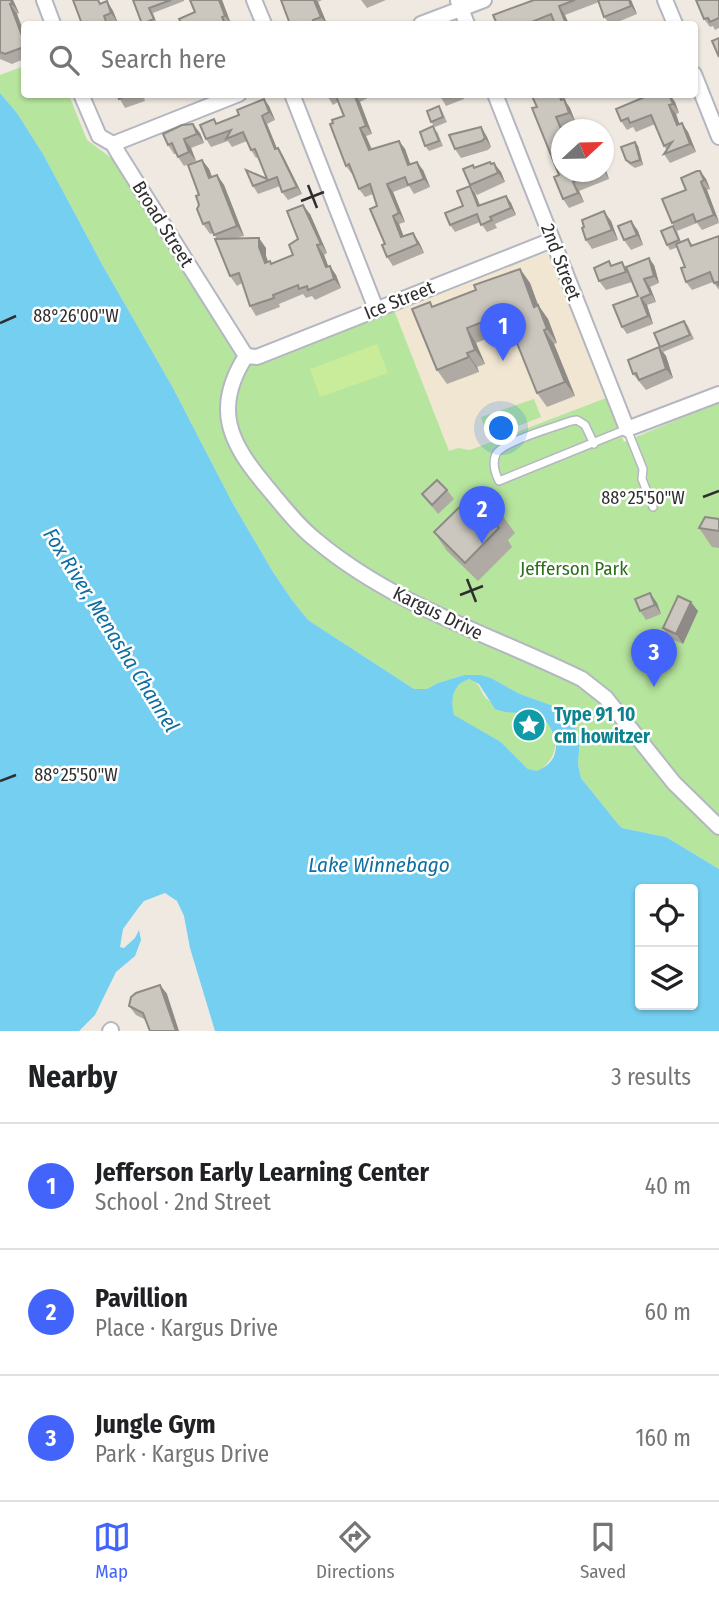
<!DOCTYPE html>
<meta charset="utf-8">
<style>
:root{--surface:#fff;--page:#f2f2f2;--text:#202124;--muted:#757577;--line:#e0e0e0;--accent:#4264fb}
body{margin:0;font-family:"Fira Sans Condensed",sans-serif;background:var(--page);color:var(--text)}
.controls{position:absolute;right:21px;bottom:21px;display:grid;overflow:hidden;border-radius:7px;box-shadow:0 2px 5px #0004}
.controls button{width:63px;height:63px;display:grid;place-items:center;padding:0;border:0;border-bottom:2px solid var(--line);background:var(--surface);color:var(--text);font:35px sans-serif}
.compass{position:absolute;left:551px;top:119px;width:63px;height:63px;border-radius:50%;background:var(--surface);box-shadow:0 2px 5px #0004;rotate:68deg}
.you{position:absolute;left:502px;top:429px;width:24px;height:24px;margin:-18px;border:5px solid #fff;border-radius:50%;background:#1a73e8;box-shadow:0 0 0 10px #1a73e833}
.badge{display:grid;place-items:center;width:46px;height:46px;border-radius:50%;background:var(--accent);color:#fff;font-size:23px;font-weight:700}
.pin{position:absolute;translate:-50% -58px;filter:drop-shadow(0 2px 4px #0008)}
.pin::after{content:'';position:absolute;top:37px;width:24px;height:21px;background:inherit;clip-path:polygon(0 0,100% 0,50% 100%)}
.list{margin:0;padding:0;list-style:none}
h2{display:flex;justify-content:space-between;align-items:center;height:91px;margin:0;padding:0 28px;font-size:30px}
h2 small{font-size:23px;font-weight:400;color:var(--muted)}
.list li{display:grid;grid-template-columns:46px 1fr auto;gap:21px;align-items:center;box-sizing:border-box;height:126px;padding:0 28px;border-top:2px solid var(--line)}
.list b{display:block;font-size:26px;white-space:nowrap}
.list p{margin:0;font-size:23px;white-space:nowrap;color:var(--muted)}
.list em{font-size:23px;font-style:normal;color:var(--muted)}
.icon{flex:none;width:38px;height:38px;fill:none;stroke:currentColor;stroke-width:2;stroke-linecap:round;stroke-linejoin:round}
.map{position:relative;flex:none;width:719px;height:1031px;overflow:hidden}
.search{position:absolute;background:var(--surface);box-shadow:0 2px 5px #0004;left:21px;right:21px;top:21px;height:77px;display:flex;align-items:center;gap:18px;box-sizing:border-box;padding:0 24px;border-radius:7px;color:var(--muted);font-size:26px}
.sheet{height:469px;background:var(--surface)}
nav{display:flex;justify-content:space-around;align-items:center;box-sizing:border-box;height:98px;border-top:2px solid var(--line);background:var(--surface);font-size:19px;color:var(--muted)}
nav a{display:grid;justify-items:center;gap:4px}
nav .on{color:var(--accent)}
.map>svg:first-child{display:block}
</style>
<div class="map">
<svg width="719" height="1031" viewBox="0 0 719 1031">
<rect width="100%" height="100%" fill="#efe9e1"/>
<path fill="#f0e6d1" d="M546 253 552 258 606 398 470 450 466 448 449 451 394 310Z"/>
<g fill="#b6e59e">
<path d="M24 66V94L69 95 87 140 114 160 239 361 256 365 394 310 449 451 458 448 470 450 606 398 624 442 719 402V869L666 837 622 828 618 824 581 778 578 764 580 739 573 723 559 708 520 694 491 678 464 675 438 683 427 689H414L308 620 292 600 273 572 232 502 172 386 103 266 43 154 17 113 0 93V75Z"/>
<path d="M534 399 541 417 490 437 488 430H485L481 417Z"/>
<path d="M469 679C483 685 478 690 487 699 490 702 497 705 501 707 517 716 524 708 538 715 563 727 560 759 537 772L528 769 501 742 453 715C450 699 453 684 469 679Z"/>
</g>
<path fill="#c9ec9a" d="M377 344 388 373 320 397 310 369Z"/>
<path fill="#75cff0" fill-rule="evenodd" d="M0 93 17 113 43 154 103 266 172 386 232 502 273 572 292 600 308 620 414 689H427L438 683 464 675H480L491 678 520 694 559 708 573 723 580 739 578 764 581 778 618 824 622 828 666 837 719 869V1031H215L190 948 184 916 177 901 165 893 144 901 139 907 123 929 120 947 124 948 135 938 139 930 141 940 135 956 116 972 95 1015 79 1031H0ZM469 679 479 684 495 709C516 718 541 704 552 731 554 736 556 741 556 747 555 760 548 766 537 771L528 769 501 742 454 715C450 699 453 684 469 679ZM693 889V1005H640V889Z"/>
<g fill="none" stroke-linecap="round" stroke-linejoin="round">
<defs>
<path id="lane" d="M594 444 585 425 577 420 571 421C555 427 504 441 496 454 492 463 495 473 499 481L627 429 643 469 642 479 653 507"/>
<g id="street">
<path d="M44 0 53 24"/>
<path d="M254 0 264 24"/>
<path d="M665 0 675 24"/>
<path d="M458 1 467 24"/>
<path d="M421 24 484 0"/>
<path d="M694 74 719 137"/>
<path d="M81 94 99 136 113 144 120 156 246 356"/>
<path d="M292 94 376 309"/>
<path d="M495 94 627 429 719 394"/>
<path d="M113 144 239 94"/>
<path d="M246 356C212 409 230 443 266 486 282 505 297 525 317 541 395 606 492 635 582 679L606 698 674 783 719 827"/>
<path d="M246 356 257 357 552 240"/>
<path d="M110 1031 111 1030"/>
</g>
</defs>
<use href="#lane" stroke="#b4b7c1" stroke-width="10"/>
<use href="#street" stroke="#b4b7c1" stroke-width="18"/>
<use href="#lane" stroke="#fff" stroke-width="7"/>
<use href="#street" stroke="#fff" stroke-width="14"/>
</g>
<g fill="#afaba4">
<path d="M0 0H13L19 13 17 14 24 33V59L12 64 0 59Z"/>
<path d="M133 0H184V1L153 13 157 24H143Z"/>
<path d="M222 0 231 24H182Z"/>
<path d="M281 0H322L318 2 327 24H290Z"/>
<path d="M361 0H386L367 8Z"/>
<path d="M534 0H631L637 14 613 24H610L604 17 599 2 565 15 554 24H497Z"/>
<path d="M719 0V28L715 30 713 26 710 27 704 19Z"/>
<path d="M107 1 113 11 118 23 113 24H82L102 3Z"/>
<path d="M117 94H143L145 101 125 108Z"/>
<path d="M326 94H375L360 102 372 134 366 136 372 149 399 141 405 149 410 164 423 170 430 187 414 194 409 186 393 192 405 222 399 224 403 236 419 242 424 253 393 266 387 257 377 206 373 194 365 197 359 189 353 174H352L346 166 333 123 344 116 338 102 333 105Z"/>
<path d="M439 94 468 95 463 97 464 99 446 106Z"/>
<path d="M531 94H562L563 99 570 108 575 121 562 126 564 130H562V172H604V165L609 179 579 191 584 202 569 208 563 199 559 175 537 107Z"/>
<path d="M669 94 675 102 679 113 676 114 679 124 688 132 696 152 670 163 664 154 667 150 664 146 655 124 636 132 633 127 627 130 621 121 647 96Z"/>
<path d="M264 99 269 106 275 120 267 124 277 148 283 156 302 194 288 200 282 192 280 186 258 194 253 186 267 179 258 157 256 158 251 150 247 141 232 147 228 141 211 147 206 139 214 119 217 123 239 115Z"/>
<path d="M439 106 442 111 447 122 435 127 431 122Z"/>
<path d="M481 127 487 137 491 147 488 150 461 158 455 149Z"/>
<path d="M437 131 443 146 429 151 425 146Z"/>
<path d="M200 133 204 143 191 148 196 161 184 166 176 154H174L168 145Z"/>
<path d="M635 142 638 146 643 165 635 168 629 164 626 160Z"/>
<path d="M202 160 209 169 212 177 217 175 224 185 244 236 236 238 266 248V256L268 262 270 261 271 263 293 255 298 239 310 214 327 253 324 255 328 266 336 275 341 288 315 300 312 296 306 298 303 294 279 304 280 307 256 316 250 306 242 283 237 286 230 276 217 239 213 233 210 234 203 224 199 205Z"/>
<path d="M491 164 501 172 505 182 477 195 470 185 475 168Z"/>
<path d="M700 171 706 179 710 189 707 190 719 223 702 230 697 223 677 231 672 223 686 190Z"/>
<path d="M470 186 475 193 480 205 506 196 511 203 516 215 495 224 497 228 487 232 480 222 455 232 450 225 463 206Z"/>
<path d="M611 221 618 240 592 249 586 240 584 227Z"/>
<path d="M631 221 638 231 643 245 631 250 624 240Z"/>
<path d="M673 226 677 231 681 242 688 239 693 246 719 236V290L713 282 692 290 686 282 685 267 678 247 670 250 667 245Z"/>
<path d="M613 265 627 268 654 265 659 283 650 287 656 302 647 305 653 324 627 334 622 327 638 296 632 282 606 290 599 281Z"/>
<path d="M520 269 530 283 538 305 548 319 557 343 554 344 575 396 547 407 537 393 511 329 476 343 485 364 477 367 479 372 447 384 437 370 433 306 476 290Z"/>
<path d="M684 321 688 326 694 339 663 352 660 347Z"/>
<path d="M659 347 666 356 673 378 646 390 633 374Z"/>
<path d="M447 490 454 499 438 514 422 494Z"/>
<path d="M502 515 515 533 508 540 512 547 478 581 447 551 434 532Z"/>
<path d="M719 519V548L712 547 699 528Z"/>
<path d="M650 593 657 603 661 614 646 620 640 611Z"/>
<path d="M698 611 683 644 669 638 663 628Z"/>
<path d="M160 985 167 994 146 1020 136 1015 129 1006Z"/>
</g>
<g fill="#8e8b86">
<path d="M11 0H13L19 13 12 4Z"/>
<path d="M219 0H222L231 24 225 16Z"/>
<path d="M314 0H316L318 2 327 24 321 17Z"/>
<path d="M629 0H631L637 14 631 6Z"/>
<path d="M107 1 113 11 118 23 111 13Z"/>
<path d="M10 4 17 14 24 33V41Z"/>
<path d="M559 6 565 15 569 24H566Z"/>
<path d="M355 94 360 102 372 134 366 126Z"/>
<path d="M669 94 675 102 679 113 673 104Z"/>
<path d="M264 99 269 106 275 120 269 112Z"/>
<path d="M564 99 570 108 575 121 569 113Z"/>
<path d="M669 105 676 114 683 134 677 125Z"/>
<path d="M262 116 267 124 280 157 275 149Z"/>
<path d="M682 123 688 132 696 152 690 144Z"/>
<path d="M193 124 200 133 204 143 197 134Z"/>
<path d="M481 127 487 137 491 147 485 138Z"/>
<path d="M360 128 366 136 375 159 369 150Z"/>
<path d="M184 139 191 148 196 161 189 152Z"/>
<path d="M399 141 405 149 414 174 408 165Z"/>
<path d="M635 142 638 146 643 165 640 160Z"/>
<path d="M278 148 283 156 302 194 297 187Z"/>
<path d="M202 160 209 169 216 188 209 178Z"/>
<path d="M417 162 423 170 430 187 424 179Z"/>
<path d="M494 163 501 172 505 182 498 173Z"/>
<path d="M604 165 609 179 604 171Z"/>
<path d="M700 171 706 179 710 189 704 180Z"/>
<path d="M217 175 224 185 244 236 237 226Z"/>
<path d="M573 182 579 191 584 202 578 193Z"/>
<path d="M701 182 707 190 719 222 714 215Z"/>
<path d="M387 184 393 192 405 222 399 213Z"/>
<path d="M470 186 475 193 483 214 478 206Z"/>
<path d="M506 196 511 203 516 215 511 208Z"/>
<path d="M303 205 310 214 327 253 321 244Z"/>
<path d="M604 211 611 221 618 240 612 230Z"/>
<path d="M393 216 399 224 407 245 401 237Z"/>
<path d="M631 221 638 231 643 245 637 235Z"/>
<path d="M413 233 419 242 424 253 418 244Z"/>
<path d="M259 238 266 248V256L272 272 265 263 259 247Z"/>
<path d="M317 245 324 255 332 276 326 267Z"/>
<path d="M649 258 654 265 659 283 654 276Z"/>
<path d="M330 266 336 275 341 288 334 279Z"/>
<path d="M520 269 530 283 544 321 534 307Z"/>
<path d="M644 279 650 287 656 302 651 294Z"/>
<path d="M641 298 647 305 653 324 648 316Z"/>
<path d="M538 305 548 319 557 343 547 329Z"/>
<path d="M467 328 476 343 485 364 475 350Z"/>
<path d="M544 330 554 344 575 396 565 382Z"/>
<path d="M659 347 666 356 673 378 666 369Z"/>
<path d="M467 353 477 367 479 372 469 357Z"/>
<path d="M650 593 657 603 661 614 655 605Z"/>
<path d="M691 602 698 611 683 644 676 634Z"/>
<path d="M160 985 167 994 179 1031H176Z"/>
</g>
<g fill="#cbc7bf" stroke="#8e8b86" stroke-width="2">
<path d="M0 0H11L12 4H10L24 41V47L5 54 0 52Z"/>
<path d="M73 0H98L100 4 107 1 111 13 104 16 107 24H88L87 22 82 24Z"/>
<path d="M133 0H171L149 8 154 19 142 24Z"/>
<path d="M190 0H219L225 16 222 17 225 24H207L206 23 202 24H182L179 19 195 12Z"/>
<path d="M281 0H314L321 17 313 20 315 24H290Z"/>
<path d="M534 0H575L559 6 566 24H555L551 14 527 24H497L493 15Z"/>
<path d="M598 0H629L631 6 604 17Z"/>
<path d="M696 0H719V18L710 22 708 18 704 19Z"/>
<path d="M719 38V57L712 41Z"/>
<path d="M117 94H129L119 99Z"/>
<path d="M335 94H354L366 126 360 128 369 150 399 141 408 165 417 162 424 179 408 185 405 177 387 184 399 213 393 216 401 237 413 233 418 244 387 257 382 245 385 244 370 209 377 206 370 184 359 189 349 164 346 166 330 124 333 123 332 120 344 116Z"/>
<path d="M531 94H559L561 100 564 99 569 113 556 117 562 131V172H600L573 182 578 193 563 199 554 177 559 175 532 108 537 107Z"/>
<path d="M647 94H669L673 104 669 105 677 125 682 123 690 144 664 154 672 142 664 146 651 115 630 123 628 118 621 121 616 109 647 96Z"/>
<path d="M264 99 269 112 262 116 275 149 278 148 297 187 282 192 277 177 253 186 246 170 267 179 255 149 251 150 243 132 226 139 231 130 206 139 200 125 214 119 216 124 239 115 237 110Z"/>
<path d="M439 106 443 117 431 122 427 111Z"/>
<path d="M193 124 197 134 184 139 189 152 178 157 172 143 168 145 163 134 182 125Z"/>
<path d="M433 126 439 141 425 146 420 132Z"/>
<path d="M481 127 485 138 482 141 455 149 449 135Z"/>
<path d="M635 142 640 160 631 163 626 160 621 147Z"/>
<path d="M202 160 209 178 217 175 237 226 214 235 209 222 203 224 197 209 199 205 196 196 199 195 188 165Z"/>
<path d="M490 162 491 164 494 163 498 173 470 185 463 169 473 165 474 168Z"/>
<path d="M697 171H700L704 180 701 182 714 215 696 222 693 214 672 223 662 199 686 190 681 178Z"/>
<path d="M470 186 478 206 506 196 511 208 490 217 492 220 481 225 477 214 450 225 445 213 463 206 457 191Z"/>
<path d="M303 205 321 244 317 245 326 267 330 266 334 279 308 290 307 286 299 289 298 285 273 295 274 298 250 306 239 273 230 276 215 239 259 238V247L265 263 270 261 271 264 293 255 289 245 298 239 287 211Z"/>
<path d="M604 211 612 230 586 240 582 228 584 227 582 220Z"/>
<path d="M631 221 637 235 624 240 618 226Z"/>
<path d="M673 226 679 240 667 245 661 231Z"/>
<path d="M719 236V286L717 282 714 283 710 272 686 282 681 268 685 267 676 244 688 239 691 246Z"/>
<path d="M649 258 654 276 644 279 651 294 641 298 648 316 622 327 613 305 638 296 626 267Z"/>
<path d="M609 261 611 266 622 262 626 272 599 281 594 268Z"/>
<path d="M520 269 534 307 538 305 547 329 544 330 565 382 537 393 505 313 467 328 475 350 467 353 469 357 437 370 412 309 430 302 432 307 476 290 474 285Z"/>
<path d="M684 321 690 335 660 347 654 333Z"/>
<path d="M659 347 666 369 639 380 636 373 633 374 628 360Z"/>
<path d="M437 480 447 490 432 505 422 494Z"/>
<path d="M478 489 502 515 494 523 499 528 465 563 434 532Z"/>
<path d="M705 517 719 519V531L699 528Z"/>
<path d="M650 593 655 605 640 611 635 599Z"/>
<path d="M678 596 691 602 676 634 663 628Z"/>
<path d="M160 985 176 1031H150L143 1013 129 1006 131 997 136 993Z"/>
</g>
<path fill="none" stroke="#2e2e2e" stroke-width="2.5" d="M308 185 317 208M301 201 324 192M0 323 16 316M703 497 719 491M467 579 476 602M460 595 483 586M0 781 16 775"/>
<defs>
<symbol id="sight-disc" viewBox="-11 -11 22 22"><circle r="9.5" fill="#0f9aa8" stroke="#fff"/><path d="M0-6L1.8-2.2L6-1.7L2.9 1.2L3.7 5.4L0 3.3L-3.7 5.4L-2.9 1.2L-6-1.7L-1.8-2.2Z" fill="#fff"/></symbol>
</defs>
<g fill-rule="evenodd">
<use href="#sight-disc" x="510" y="706" width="38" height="38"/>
</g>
<g text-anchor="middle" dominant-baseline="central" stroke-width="5" stroke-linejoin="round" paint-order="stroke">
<g font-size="19" fill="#2e2e2e" stroke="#fff">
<text transform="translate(163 224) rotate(58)">Broad Street</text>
<text transform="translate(561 262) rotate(69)">2nd Street</text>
<text transform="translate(399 300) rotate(-22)">Ice Street</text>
<text transform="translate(438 613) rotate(26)">Kargus Drive</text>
</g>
<g font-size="19" fill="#2c6e1b" stroke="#fff">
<text x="574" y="568">Jefferson Park</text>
</g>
<g font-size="19" font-weight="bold" fill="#0d838f" stroke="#fff" text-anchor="start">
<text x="554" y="714">Type 91 10<tspan x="554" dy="22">cm howitzer</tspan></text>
</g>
<g font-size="21" font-style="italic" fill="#0d6fa3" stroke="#fff">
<text transform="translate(111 630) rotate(58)">Fox River, Menasha Channel</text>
<text x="379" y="865">Lake Winnebago</text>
</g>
</g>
<g font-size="18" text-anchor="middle" fill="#2e2e2e" stroke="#fff" stroke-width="5" stroke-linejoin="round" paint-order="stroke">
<text x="76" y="322">88°26'00"W</text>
<text x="643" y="504">88°25'50"W</text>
<text x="76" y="781">88°25'50"W</text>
</g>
</svg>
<div class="controls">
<button><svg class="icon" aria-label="locate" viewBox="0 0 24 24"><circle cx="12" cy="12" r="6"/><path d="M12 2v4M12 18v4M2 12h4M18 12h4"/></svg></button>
<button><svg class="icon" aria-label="layers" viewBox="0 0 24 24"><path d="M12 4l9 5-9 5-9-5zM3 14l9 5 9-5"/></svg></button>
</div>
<svg class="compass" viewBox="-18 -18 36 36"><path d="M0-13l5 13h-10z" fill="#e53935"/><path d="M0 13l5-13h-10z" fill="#757577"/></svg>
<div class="you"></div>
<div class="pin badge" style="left:503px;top:361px">1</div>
<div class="pin badge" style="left:482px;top:544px">2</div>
<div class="pin badge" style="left:654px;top:687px">3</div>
<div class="search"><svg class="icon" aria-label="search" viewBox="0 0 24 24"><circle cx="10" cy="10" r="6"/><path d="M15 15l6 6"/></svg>Search here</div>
</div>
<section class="sheet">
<h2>Nearby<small>3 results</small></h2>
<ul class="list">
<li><span class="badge">1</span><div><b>Jefferson Early Learning Center</b><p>School · 2nd Street</p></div><em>40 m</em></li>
<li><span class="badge">2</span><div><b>Pavillion</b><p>Place · Kargus Drive</p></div><em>60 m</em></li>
<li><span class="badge">3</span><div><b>Jungle Gym</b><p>Park · Kargus Drive</p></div><em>160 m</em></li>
</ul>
</section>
<nav>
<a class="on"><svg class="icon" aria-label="map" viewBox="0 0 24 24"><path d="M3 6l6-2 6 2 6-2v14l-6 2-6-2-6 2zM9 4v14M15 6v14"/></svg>Map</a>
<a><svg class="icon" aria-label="directions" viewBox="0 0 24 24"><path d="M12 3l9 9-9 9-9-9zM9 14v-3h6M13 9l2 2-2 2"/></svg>Directions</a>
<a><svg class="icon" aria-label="saved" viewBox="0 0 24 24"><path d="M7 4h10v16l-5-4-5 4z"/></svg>Saved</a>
</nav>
